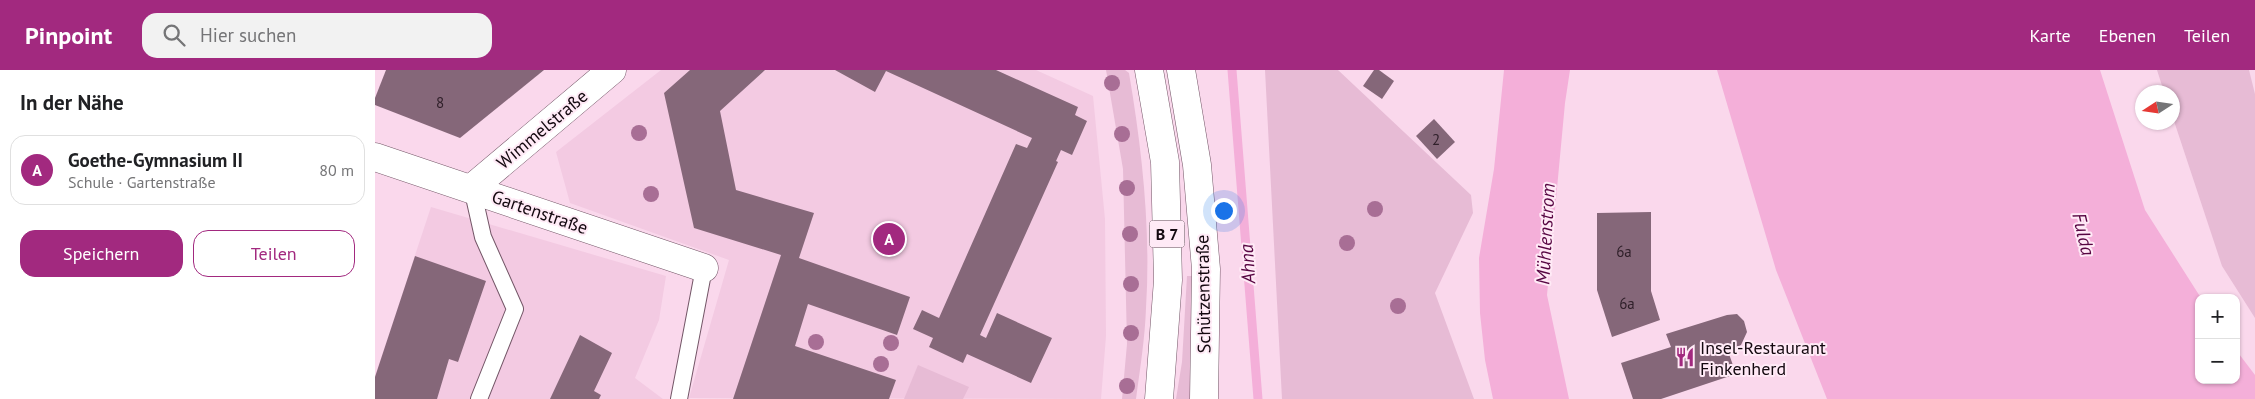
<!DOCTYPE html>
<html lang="de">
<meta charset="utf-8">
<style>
:root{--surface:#fff;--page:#f2f2f2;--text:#202124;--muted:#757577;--line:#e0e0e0;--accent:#a2297f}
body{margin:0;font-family:"PT Sans",sans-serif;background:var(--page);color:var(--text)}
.controls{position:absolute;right:15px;bottom:15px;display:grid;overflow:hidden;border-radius:10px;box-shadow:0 1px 4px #0004}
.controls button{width:45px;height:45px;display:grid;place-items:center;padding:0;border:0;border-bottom:1px solid var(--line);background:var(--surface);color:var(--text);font:25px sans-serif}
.compass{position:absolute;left:1760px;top:15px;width:45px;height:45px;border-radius:50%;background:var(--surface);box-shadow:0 1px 4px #0004;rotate:258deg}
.you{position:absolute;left:848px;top:140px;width:18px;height:18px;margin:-12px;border:4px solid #fff;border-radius:50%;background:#1a73e8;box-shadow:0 0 0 8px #1a73e833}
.badge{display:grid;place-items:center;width:32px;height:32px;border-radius:50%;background:var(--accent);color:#fff;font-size:16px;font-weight:700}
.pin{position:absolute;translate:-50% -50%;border:2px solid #fff;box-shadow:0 1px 5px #0006}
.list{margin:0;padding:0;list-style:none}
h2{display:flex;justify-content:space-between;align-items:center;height:65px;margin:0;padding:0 20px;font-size:21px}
h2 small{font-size:16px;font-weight:400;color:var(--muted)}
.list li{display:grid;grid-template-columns:32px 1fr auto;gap:15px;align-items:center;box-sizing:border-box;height:70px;margin:0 10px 10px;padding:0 10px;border:1px solid var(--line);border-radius:15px}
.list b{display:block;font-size:19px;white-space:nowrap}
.list p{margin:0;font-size:16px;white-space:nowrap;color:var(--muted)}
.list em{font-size:16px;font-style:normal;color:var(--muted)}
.actions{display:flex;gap:10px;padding:15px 20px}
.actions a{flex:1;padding:11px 0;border:1px solid var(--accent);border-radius:15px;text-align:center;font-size:18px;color:var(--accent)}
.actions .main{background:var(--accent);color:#fff}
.icon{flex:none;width:28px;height:28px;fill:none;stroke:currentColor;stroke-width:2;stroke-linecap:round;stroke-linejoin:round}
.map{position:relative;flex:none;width:1880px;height:329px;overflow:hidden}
header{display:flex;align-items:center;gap:30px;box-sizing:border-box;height:70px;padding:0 25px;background:var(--accent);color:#fff}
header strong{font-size:24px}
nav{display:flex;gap:28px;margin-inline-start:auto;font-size:18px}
.search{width:350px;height:45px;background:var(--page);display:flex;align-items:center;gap:12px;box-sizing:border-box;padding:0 18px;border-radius:15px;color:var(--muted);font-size:19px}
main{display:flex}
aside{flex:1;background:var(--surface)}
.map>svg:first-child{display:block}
</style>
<header>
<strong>Pinpoint</strong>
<div class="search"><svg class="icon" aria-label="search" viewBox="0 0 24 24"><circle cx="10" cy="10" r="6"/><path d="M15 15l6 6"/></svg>Hier suchen</div>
<nav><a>Karte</a><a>Ebenen</a><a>Teilen</a></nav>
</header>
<main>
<aside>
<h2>In der Nähe<small></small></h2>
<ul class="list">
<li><span class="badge">A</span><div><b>Goethe-Gymnasium II</b><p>Schule · Gartenstraße</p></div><em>80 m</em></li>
</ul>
<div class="actions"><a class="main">Speichern</a><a>Teilen</a></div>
</aside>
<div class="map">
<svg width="1880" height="329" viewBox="0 0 1880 329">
<rect width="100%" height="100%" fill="#fad8ec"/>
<g fill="#f3cae2">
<path d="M286 0H661L718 26 730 149 731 266 726 329 314 328 354 190 195 133 181 82Z"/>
<path d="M56 137 291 206 284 250 260 308 288 329H0V306Z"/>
</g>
<g fill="#e7bbd5">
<path d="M731 0H750L754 3C767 80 776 159 771 238 770 268 765 299 761 329H747L752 274 748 99Z"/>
<path d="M890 0H963L1096 125 1098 143 1060 223 1099 329H907Z"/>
<path d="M1782 0H1874L1880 24V248L1847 196 1798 48V22H1789Z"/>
<path d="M812 206H820L817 329H801L807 292Z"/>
<path d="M543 295 594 317 588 329H529Z"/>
</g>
<g fill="#f4afd9">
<path d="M1129 0H1195L1190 33 1172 225 1194 329H1118L1110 290 1105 243 1104 188 1119 99Z"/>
<path d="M1342 0H1725L1770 140 1826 228H1824V310H1861V280L1880 305V329H1452L1401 200Z"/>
</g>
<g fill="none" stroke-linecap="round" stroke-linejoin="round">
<path stroke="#f4afd9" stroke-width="9" d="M857 0 883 329"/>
</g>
<g fill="#856779">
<path d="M11 0H169L85 68 0 35V28Z"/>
<path d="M315 0H390L345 41 361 120 439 143 424 188 535 227 522 265 433 234 420 276 521 310 514 329H358L406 185 319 158 289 23Z"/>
<path d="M460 0H621L703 37 700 45 712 51 697 85 686 80 681 91 683 92 605 265 611 268 622 243 677 268 656 313 592 284 588 293 554 277 558 268 538 259 547 240 564 248 641 74 652 78 657 68 511 1 500 22Z"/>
<path d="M999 0H1004L1019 11 1007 29 988 16Z"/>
<path d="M1059 49 1080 72 1062 89 1041 66Z"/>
<path d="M1276 142V221L1285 250 1237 267 1222 220V143Z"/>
<path d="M40 186 111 211 83 292 74 289 62 329H0V307Z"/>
<path d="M1362 244 1369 251 1372 262 1366 275 1353 281 1361 304 1286 329H1258L1246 293 1296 277 1291 264 1352 245Z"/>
<path d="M205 265 237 283 219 321 226 325 224 329H175Z"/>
</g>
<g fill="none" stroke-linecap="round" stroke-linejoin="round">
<defs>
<g id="service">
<path d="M97 118 108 167 140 239 104 329"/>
<path d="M304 329 329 198"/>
</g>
<g id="minor">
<path d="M0 87 329 198"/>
<path d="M97 118 237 0"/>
</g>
<g id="primary">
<path d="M774 0 790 92 793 210 784 329"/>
<path d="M806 0 822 95 831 199 829 329"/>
</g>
</defs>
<use href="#service" stroke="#735667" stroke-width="18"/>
<use href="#minor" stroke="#735667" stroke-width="29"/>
<use href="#primary" stroke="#735667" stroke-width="29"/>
<use href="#service" stroke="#fff" stroke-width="16"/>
<use href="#minor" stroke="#fff" stroke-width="28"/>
<use href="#primary" stroke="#fff" stroke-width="28"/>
</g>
<g fill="#a86e95">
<circle cx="737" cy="13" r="8"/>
<circle cx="264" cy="63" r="8"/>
<circle cx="747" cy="64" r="8"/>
<circle cx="752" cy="118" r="8"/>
<circle cx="276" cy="124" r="8"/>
<circle cx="1000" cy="139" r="8"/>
<circle cx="755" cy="164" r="8"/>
<circle cx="972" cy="173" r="8"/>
<circle cx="756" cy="214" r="8"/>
<circle cx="1023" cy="236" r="8"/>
<circle cx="756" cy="263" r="8"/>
<circle cx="441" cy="272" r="8"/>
<circle cx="516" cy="273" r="8"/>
<circle cx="506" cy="294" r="8"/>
<circle cx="752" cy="316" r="8"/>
</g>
<defs>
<symbol id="restaurant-bare" viewBox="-9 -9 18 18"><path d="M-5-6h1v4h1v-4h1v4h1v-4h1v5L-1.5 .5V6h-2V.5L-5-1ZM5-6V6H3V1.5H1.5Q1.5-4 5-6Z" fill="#a2297f" stroke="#ffeaf6" stroke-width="2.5" paint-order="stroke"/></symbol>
</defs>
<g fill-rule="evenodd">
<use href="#restaurant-bare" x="1296" y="273" width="28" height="28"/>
</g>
<g text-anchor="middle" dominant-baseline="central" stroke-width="4" stroke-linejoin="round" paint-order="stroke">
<g font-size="15" fill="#30202a">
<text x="65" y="32">8</text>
<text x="1061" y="69">2</text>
<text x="1249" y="181">6a</text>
<text x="1252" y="233">6a</text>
</g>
<rect fill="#ffeaf6" stroke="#5a4c54" stroke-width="1" x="774.5" y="150.5" width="35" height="27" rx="4"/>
<g font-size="16" font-weight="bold" fill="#13080f">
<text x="792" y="164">B 7</text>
</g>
<g font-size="18" fill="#13080f" stroke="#ffeaf6">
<text transform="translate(167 59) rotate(-40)">Wimmelstraße</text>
<text transform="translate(165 142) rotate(19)">Gartenstraße</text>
<text transform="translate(828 224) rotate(-91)">Schützenstraße</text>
</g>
<g font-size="18" fill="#13080f" stroke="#ffeaf6" text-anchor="start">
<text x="1325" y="277">Insel-Restaurant<tspan x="1325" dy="21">Finkenherd</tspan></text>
</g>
<g font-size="19" font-style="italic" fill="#570542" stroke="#ffeaf6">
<text transform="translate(1170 164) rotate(-87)">Mühlenstrom</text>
<text transform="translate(1709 164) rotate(77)">Fulda</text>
<text transform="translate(872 194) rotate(-94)">Ahna</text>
</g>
</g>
</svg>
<div class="controls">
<button>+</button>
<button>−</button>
</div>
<svg class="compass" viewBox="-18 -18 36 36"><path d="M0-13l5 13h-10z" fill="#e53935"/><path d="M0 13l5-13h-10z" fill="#757577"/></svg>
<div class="you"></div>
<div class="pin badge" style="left:514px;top:169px">A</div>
</div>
</main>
